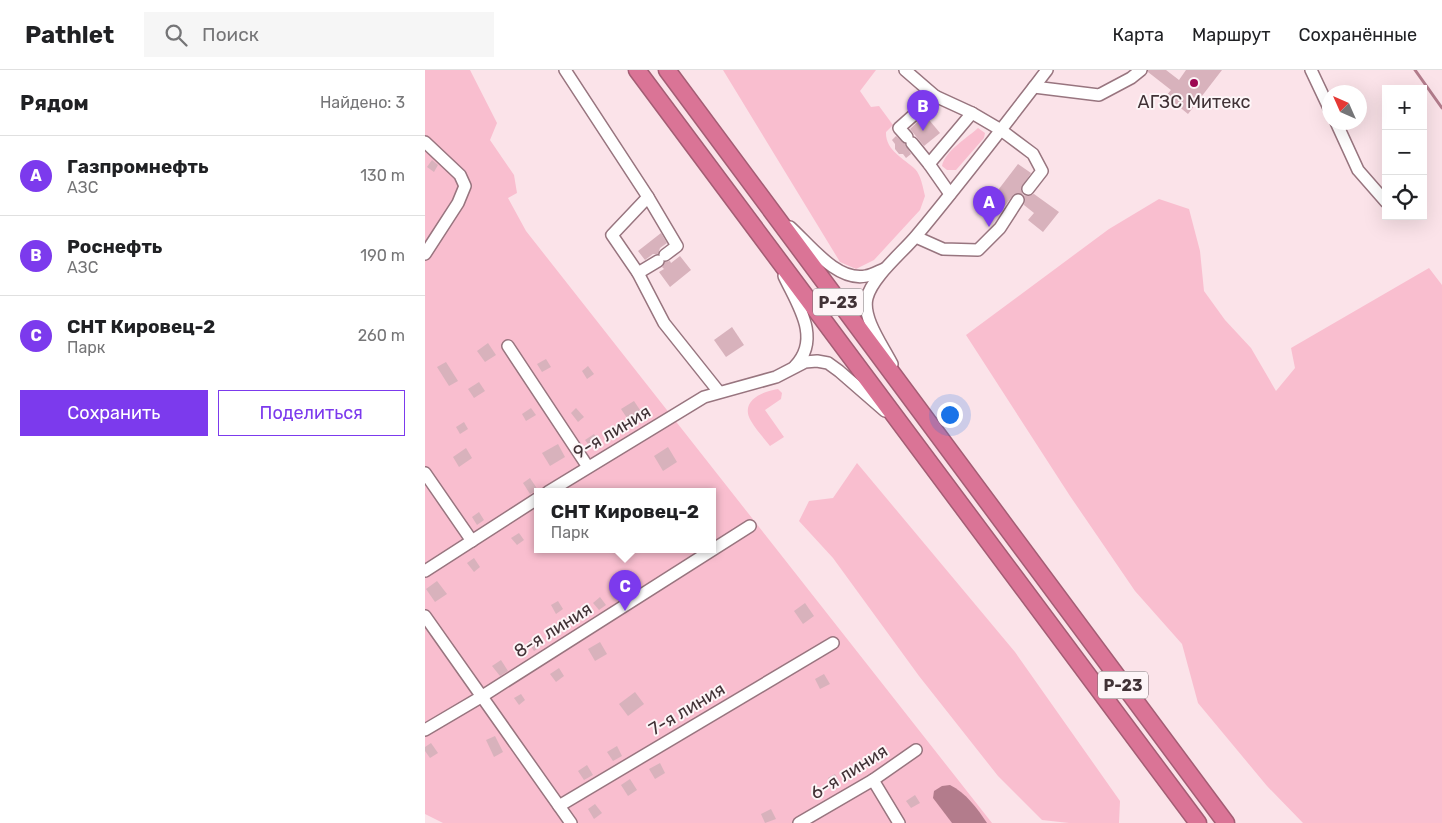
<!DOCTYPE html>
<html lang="ru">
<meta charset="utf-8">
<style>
:root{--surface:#fff;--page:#f6f6f6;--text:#202124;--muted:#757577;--line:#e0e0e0;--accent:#7c3aed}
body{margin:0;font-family:Rubik,sans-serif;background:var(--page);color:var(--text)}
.controls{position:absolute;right:15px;top:15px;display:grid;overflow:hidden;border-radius:0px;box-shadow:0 5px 20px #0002}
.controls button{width:45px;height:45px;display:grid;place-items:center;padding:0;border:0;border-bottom:1px solid var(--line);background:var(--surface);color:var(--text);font:25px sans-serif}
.compass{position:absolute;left:897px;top:15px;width:45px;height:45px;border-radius:50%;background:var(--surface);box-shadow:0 5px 20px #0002;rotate:315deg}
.you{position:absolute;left:524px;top:344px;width:18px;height:18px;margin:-12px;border:4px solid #fff;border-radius:50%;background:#1a73e8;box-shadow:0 0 0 8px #1a73e833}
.badge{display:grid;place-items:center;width:32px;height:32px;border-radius:50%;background:var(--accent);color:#fff;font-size:16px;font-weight:700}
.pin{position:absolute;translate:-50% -41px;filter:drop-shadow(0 1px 2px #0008)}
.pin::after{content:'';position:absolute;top:26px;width:18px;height:15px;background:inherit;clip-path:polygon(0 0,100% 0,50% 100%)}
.popup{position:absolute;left:109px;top:418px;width:182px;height:65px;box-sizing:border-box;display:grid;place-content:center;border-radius:0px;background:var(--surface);filter:drop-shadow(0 1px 4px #0005);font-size:16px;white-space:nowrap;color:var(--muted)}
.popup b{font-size:19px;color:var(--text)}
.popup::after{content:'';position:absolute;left:50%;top:100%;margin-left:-10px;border:10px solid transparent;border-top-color:var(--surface)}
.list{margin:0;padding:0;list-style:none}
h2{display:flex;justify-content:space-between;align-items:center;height:65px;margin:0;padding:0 20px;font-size:21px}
h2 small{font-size:16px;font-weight:400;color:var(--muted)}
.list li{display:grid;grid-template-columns:32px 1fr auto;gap:15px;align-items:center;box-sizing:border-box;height:80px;padding:0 20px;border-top:1px solid var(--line)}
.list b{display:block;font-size:19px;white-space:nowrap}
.list p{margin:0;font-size:16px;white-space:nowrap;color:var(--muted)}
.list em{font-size:16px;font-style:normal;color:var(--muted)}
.actions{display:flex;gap:10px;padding:15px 20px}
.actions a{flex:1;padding:11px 0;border:1px solid var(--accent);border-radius:0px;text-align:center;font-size:18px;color:var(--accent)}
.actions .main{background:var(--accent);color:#fff}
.icon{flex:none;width:28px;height:28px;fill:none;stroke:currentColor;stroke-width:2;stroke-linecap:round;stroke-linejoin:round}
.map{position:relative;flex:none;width:1017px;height:753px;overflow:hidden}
header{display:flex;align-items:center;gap:30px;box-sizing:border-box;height:70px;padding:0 25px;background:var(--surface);border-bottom:1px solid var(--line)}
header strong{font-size:24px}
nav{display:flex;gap:28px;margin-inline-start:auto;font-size:18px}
.search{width:350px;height:45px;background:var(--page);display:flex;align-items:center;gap:12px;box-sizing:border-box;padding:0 18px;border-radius:0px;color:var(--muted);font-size:19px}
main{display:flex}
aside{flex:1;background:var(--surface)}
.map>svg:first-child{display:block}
</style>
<header>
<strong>Pathlet</strong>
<div class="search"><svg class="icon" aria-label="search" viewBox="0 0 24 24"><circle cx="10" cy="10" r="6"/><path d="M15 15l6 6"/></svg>Поиск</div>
<nav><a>Карта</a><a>Маршрут</a><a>Сохранённые</a></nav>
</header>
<main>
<aside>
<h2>Рядом<small>Найдено: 3</small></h2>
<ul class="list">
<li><span class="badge">A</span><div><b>Газпромнефть</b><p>АЗС</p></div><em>130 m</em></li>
<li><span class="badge">B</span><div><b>Роснефть</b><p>АЗС</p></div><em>190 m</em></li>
<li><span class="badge">C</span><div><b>СНТ Кировец-2</b><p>Парк</p></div><em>260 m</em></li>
</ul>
<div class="actions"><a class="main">Сохранить</a><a>Поделиться</a></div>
</aside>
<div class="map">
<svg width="1017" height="753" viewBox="0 0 1017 753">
<rect width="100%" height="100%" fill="#fbe3e9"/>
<g fill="#f9becf" fill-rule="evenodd">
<path d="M0 0H45L72 53 65 70 89 105 92 123 83 128 101 161 567 753H18L0 744ZM112 422H288V480H112Z"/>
<path d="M298 0H451L435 21 446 37 454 36 468 55 461 62C460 80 479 89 490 99 496 105 498 118 500 126L495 140 449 190 431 199 415 192Z"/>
<path d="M553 58 560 63 559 68 531 100H522L517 96C520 81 542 68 553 58Z"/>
<path d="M734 129 764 139 775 181 779 221 800 250 826 278 851 321 870 298 866 278 1004 198 1017 215V753H878L842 716 773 633 757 574 710 521 645 426 541 265 684 159Z"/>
<path d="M353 319 357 323 356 329 340 340 359 367 345 376C339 368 331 360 326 351 314 331 338 321 353 319Z"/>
<path d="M432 393 590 582 695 731 694 753H644L617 750 573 706 494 606 408 488 374 451 384 431 408 428Z"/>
</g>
<path fill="#b37c8c" d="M525 715C541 723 552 738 562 753H527L508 728 509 721 517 716Z"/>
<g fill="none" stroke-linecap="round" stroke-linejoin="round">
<path stroke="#b37c8c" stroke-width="3" d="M990 0 1017 38"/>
</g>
<g fill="#d8b2bc">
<path d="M723 0H741L754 10 761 0H797L763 44 741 26 746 20 723 2Z"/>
<path d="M500 45 515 63 499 76 485 59Z"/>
<path d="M471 66 480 74 486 84 481 88 478 84H474L470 79V74L467 70Z"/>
<path d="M7 90 13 95 9 102 2 97Z"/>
<path d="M593 94 606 103 596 118 598 125 602 126 609 124 634 142 618 162 603 150 609 143 599 135 600 130 597 124H589L579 137 567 128Z"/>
<path d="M236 163 242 173 235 178 233 184H228L220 190 213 181Z"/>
<path d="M255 186 266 200 245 217 234 202 239 199 237 197 240 192 245 191 246 193Z"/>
<path d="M307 257 319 275 301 287 289 270Z"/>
<path d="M63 273 71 285 60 292 52 281Z"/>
<path d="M121 289 126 297 117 302 112 294Z"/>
<path d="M21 292 33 311 24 316 12 297Z"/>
<path d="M163 296 169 304 162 309 157 301Z"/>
<path d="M54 312 60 321 49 328 43 319Z"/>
<path d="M209 331 217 343 204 351 196 339Z"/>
<path d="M106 338 111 345 101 351 97 344Z"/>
<path d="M151 338 159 347 153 352 146 343Z"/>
<path d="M39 352 43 359 35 364 31 357Z"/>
<path d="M169 364 175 372 166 378 160 370Z"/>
<path d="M133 374 140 387 125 396 117 383Z"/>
<path d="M243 377 252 392 238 401 229 386Z"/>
<path d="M41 378 47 388 34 397 28 387Z"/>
<path d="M105 408 113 420 105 424 98 413Z"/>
<path d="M54 442 59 450 52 455 47 447Z"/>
<path d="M94 463 99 470 92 475 86 468Z"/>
<path d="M49 488 55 497 49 502 42 493Z"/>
<path d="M12 511 22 524 10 532 1 519Z"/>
<path d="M175 527 181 535 174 540 168 533Z"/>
<path d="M133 531 138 539 131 544 126 535Z"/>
<path d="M380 533 389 546 378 554 369 541Z"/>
<path d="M112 566 118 575 109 581 103 572Z"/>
<path d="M175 572 182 584 170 591 163 579Z"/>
<path d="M76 590 83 601 75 606 67 596Z"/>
<path d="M134 598 139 606 131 612 125 604Z"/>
<path d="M399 604 405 614 395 619 390 609Z"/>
<path d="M210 622 219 634 203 646 194 634Z"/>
<path d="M96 624 100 630 94 635 89 628Z"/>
<path d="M70 666 78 682 69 687 61 670Z"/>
<path d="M6 673 13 683 5 688 0 681V677Z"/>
<path d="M192 676 197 686 188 691 182 682Z"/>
<path d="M235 693 240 703 230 709 224 699Z"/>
<path d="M162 695 168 705 159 710 153 701Z"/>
<path d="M410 704 415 713 408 717 403 708Z"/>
<path d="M205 709 212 720 203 726 196 715Z"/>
<path d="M490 725 495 733 486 738 481 731Z"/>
<path d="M170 734 177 743 169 749 163 739Z"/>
<path d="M346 739 351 749 340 753 336 744Z"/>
</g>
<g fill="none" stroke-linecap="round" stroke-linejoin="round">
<defs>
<g id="minor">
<path d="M140 0 223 127 252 176 240 185"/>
<path d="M480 0 510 26"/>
<path d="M886 0 904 38"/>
<path d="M609 17 674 25 706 8 716 0"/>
<path d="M911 52 933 100 961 132"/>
<path d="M482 67 474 58 510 26 547 43 576 60 608 84 617 101 603 119"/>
<path d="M0 72 35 105 40 116 33 133 0 184"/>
<path d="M487 73 504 94 525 124"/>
<path d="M504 94 547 43"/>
<path d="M223 127 187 165 213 203 239 253 294 322"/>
<path d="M365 157C384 174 412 212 441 206 447 205 454 201 459 199"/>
<path d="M491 167 518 179 553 180 575 158 593 130"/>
<path d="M213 203 233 191"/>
<path d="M359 206C372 234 397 268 370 296"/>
<path d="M83 276 163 397"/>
<path d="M467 294C458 276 437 248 442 228 447 207 478 182 492 165 537 111 579 56 622 0"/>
<path d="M0 403 47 471"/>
<path d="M123 422 279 327 351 307 380 292 392 291 403 293 414 301 460 341"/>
<path d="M0 501 112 429"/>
<path d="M0 546 146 753"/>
<path d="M0 660 56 627 325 456"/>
<path d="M448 710 474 753"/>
<path d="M134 736 408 573"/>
<path d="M374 753 448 710 491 680"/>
</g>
<g id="highway">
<path d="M212 0 773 753"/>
<path d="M242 0 801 753"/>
</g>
</defs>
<use href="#minor" stroke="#98757f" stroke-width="14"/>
<use href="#highway" stroke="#a45d74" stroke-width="19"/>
<use href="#minor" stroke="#fff" stroke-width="11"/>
<use href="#highway" stroke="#da7496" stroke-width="16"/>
</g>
<circle fill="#9d0752" stroke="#fdf5f7" stroke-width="2" cx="769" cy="13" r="5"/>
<g text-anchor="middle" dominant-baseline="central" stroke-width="4" stroke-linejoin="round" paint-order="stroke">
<g fill="#fdf5f7" stroke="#796c70" stroke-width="1">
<rect x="388" y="218.5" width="50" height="27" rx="4"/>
<rect x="673" y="601.5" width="50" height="27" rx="4"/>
</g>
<g font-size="16" font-weight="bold" fill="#413236">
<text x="413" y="232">Р-23</text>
<text x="698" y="615">Р-23</text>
</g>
<g font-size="18" fill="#413236" stroke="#fdf5f7">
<text x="769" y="32">АГЗС Митекс</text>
</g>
<g font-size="18" fill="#413236" stroke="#fdf5f7">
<text transform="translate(187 362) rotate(-31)">9-я линия</text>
<text transform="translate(128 560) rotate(-32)">8-я линия</text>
<text transform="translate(262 639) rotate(-31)">7-я линия</text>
<text transform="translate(424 702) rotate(-32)">6-я линия</text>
</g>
</g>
</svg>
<div class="controls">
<button>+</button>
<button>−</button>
<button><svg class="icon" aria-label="locate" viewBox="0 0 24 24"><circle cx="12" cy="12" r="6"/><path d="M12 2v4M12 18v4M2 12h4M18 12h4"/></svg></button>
</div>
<svg class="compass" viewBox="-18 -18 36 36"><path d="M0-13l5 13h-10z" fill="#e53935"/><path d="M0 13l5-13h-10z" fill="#757577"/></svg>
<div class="you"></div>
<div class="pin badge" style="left:564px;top:157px">A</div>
<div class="pin badge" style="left:498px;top:61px">B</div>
<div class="pin badge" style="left:200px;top:541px">C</div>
<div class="popup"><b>СНТ Кировец-2</b>Парк</div>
</div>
</main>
